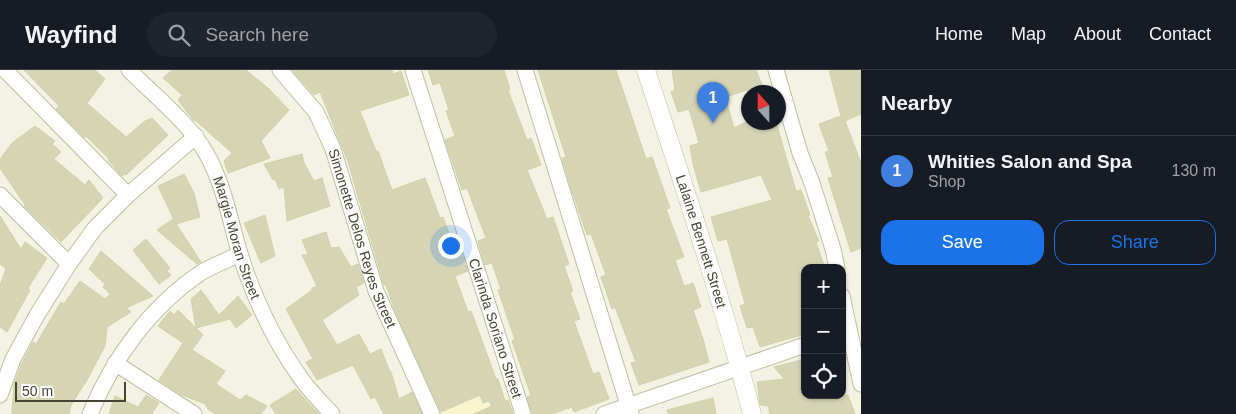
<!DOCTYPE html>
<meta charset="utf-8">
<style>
:root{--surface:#171b24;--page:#20242c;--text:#f1f3f6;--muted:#9ea1a6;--line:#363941;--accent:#1a73e8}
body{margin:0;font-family:Arial,sans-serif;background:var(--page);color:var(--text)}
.controls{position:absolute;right:15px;bottom:15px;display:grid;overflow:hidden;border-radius:10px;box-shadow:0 1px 4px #0004}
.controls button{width:45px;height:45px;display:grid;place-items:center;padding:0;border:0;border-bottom:1px solid var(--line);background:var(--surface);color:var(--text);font:25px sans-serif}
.compass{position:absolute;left:741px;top:15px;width:45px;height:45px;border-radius:50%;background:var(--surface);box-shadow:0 1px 4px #0004;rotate:339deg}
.scale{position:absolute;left:15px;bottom:12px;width:111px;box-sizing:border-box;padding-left:5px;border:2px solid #454532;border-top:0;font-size:14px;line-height:18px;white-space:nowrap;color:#454532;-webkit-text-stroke:4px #fff;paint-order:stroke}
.you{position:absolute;left:450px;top:175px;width:18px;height:18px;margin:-12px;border:4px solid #fff;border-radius:50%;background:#1a73e8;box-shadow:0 0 0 8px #1a73e833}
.badge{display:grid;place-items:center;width:32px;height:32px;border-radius:50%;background:var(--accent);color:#fff;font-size:16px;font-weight:700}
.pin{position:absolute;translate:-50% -41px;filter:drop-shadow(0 1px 2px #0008)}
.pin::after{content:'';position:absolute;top:26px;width:18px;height:15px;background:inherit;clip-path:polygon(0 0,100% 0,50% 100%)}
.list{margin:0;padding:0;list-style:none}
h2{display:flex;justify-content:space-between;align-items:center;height:65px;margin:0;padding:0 20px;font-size:21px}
h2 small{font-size:16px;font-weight:400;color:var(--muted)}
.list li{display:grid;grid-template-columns:32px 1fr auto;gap:15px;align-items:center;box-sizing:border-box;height:70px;padding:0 20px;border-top:1px solid var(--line)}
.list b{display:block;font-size:19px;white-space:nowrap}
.list p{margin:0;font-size:16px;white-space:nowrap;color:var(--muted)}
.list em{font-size:16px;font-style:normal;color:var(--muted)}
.actions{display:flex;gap:10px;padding:15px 20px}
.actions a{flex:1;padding:11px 0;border:1px solid var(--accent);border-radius:15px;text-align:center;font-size:18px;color:var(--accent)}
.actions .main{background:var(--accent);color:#fff}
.icon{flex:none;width:28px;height:28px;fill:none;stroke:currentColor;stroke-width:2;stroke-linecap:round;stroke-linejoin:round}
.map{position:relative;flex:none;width:861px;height:344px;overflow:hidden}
header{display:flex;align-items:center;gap:30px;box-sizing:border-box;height:70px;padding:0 25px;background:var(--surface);border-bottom:1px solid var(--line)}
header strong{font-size:24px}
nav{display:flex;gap:28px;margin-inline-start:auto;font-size:18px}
.search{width:350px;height:45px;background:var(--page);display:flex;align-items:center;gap:12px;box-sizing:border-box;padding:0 18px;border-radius:28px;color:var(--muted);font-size:19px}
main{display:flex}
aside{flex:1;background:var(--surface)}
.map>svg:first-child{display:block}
</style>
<header>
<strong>Wayfind</strong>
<div class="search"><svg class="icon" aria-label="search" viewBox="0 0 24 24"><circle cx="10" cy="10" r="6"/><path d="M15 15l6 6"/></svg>Search here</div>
<nav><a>Home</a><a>Map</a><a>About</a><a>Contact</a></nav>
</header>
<main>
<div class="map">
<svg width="861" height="344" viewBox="0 0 861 344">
<rect width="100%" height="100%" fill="#f2f3e2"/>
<path fill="#f8f6ca" d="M509 326 515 344H440L479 327 482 335Z"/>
<g fill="#d5d5b6" stroke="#d1d1a9">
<path d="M24 0H95L105 9 87 33 126 67 145 51 152 48 168 65 126 105 124 104 122 106 108 90 109 89 87 67H84L56 39 59 36Z"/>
<path d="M172 0H246L268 18 289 40 261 71 270 88 228 103 224 91 232 83 195 50 194 51 178 30 182 25 163 8Z"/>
<path d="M292 0H392L393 4 401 1 409 25 360 41 376 81H378L392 120 425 108 440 148 443 147 455 180 460 178 468 201 455 206 468 242 471 241 496 309H498L505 331 508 330 513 344H474L492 336 489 331 483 333 480 325 441 342 395 241 386 215H384L348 92 320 22 314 25Z"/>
<path d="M428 0H504L510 19 508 20 527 70 531 68 541 95 527 100 547 149 553 147 569 194 564 196 573 221 570 222 580 249 574 251 593 304 599 302 609 329 574 342 572 337 552 344H532L527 327 531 325 512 271 515 270 498 220 501 219 492 193 485 195 478 171 486 168 467 118 462 120 445 70 455 66 446 41 449 40 440 13 433 15Z"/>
<path d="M538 0H616L646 89 652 87 670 138 666 139 684 187 675 190 684 216 693 213 701 237 693 240 703 269 709 292 639 315 631 293 636 292 615 237 612 239 601 207 606 205 591 164 587 165 572 121 562 88 566 87Z"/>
<path d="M672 0H756L762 15 726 27 728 30H726L734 58 746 52H776L796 121 801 120 810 145 808 146 819 171 816 172 825 198H805V264L760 277 753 257 747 258 740 236 745 234 727 169 718 171 711 147 772 130 761 105 701 122 693 94 690 76 699 73 689 39 678 42 671 22 675 20Z"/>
<path d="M829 0H861V44L845 51 861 93V178L851 182 828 108 833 107 825 82 829 81 819 54 841 46Z"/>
<path d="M35 56 55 71 52 74 61 82 54 89 85 115 89 110 103 128 61 172 24 136 25 135 0 98V89L12 73Z"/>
<path d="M302 84 304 93 314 111 322 108 330 136 287 151 284 117 279 119 275 109 273 110 264 94Z"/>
<path d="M184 104 194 123 200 147 176 154 158 116Z"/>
<path d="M265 145 275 186 261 193 244 153Z"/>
<path d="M0 146 21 179 25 172 47 188 28 218 30 220 7 262 0 257V215L6 199 0 194Z"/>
<path d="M173 149 201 192 197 194 157 160Z"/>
<path d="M326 162 331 178 339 177 351 197 358 194 364 213 356 217 359 225 322 250 337 275 359 264 370 284 381 279 390 302H391L399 329 412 322 422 344H384L375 327 371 329 353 295 317 310 306 292 313 289 286 239 312 220V218L317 216 302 185 308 184 302 170Z"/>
<path d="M146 169 170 198 167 201 171 205 159 214 133 180Z"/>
<path d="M101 181 153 226 126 238 131 242 107 257 105 276 87 310 71 335 69 344H12L14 314 22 293 33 272 36 274 61 232 64 234 80 211 105 229 110 224 103 217 105 214 89 199Z"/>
<path d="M201 220 219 245 238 226 252 245 236 258 230 249 196 258 203 265 192 280 225 301 216 314 240 330 246 325 267 336 261 344H215L208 339 205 334 180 324 159 310 183 273 158 256 170 241 174 245 178 240 196 258 191 229Z"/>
<path d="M805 289V325H848L855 344H770L768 336 760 335 757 312 784 309 774 297Z"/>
<path d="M296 319 303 327 319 344H276L270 335Z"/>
<path d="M146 325 159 333 152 343 153 344H109L115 326 138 337Z"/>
<path d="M713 328 716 344H668L667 340Z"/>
</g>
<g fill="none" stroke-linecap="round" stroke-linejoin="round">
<defs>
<g id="minor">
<path d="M5 0 128 125"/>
<path id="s1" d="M129 0C154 25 189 53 206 83 224 114 230 151 240 184 254 228 273 269 300 307 309 320 321 332 332 344"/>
<path id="s2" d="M280 0 316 42 333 79 376 221 432 344"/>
<path id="s3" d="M413 0 523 344"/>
<path d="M525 0 631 344"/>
<path d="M776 0 800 83 812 113 833 179 837 198"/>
<path d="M0 125 69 194"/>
<path d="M842 226 861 314"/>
<path d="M115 293 194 344"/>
<path d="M0 325 13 289 37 245 69 194 95 158 128 125 196 66"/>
<path d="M90 344C113 288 151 236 202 202 214 195 228 190 240 184"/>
<path d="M604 344 805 275"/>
</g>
<g id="tertiary">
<path id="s4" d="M646 0C683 114 722 228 752 344"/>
</g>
</defs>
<use href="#minor" stroke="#bebfa4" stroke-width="17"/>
<use href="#tertiary" stroke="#bebfa4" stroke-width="19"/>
<use href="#minor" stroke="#fff" stroke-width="15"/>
<use href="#tertiary" stroke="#fff" stroke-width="18"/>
</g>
<g text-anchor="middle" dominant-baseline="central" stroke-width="4" stroke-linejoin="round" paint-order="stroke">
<g font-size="14" fill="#454532" stroke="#fff">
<text stroke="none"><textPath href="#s1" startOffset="204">Margie Moran Street</textPath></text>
<text stroke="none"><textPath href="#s2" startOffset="190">Simonette Delos Reyes Street</textPath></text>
<text stroke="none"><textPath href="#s4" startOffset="180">Lalaine Bennett Street</textPath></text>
<text stroke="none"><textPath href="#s3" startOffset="271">Clarinda Soriano Street</textPath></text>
</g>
</g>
</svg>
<div class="controls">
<button>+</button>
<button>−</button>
<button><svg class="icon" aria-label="locate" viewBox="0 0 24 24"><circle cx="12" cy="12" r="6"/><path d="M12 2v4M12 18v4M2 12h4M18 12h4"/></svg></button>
</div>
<svg class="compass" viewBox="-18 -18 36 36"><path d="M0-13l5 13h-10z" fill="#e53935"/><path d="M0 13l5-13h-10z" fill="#9ea1a6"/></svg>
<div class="scale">50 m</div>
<div class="you"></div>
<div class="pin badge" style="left:713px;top:53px;background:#3f7fe0">1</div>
</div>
<aside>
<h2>Nearby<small></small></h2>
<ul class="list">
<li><span class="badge" style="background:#3f7fe0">1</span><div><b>Whities Salon and Spa</b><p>Shop</p></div><em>130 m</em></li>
</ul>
<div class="actions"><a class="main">Save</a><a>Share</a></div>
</aside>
</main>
